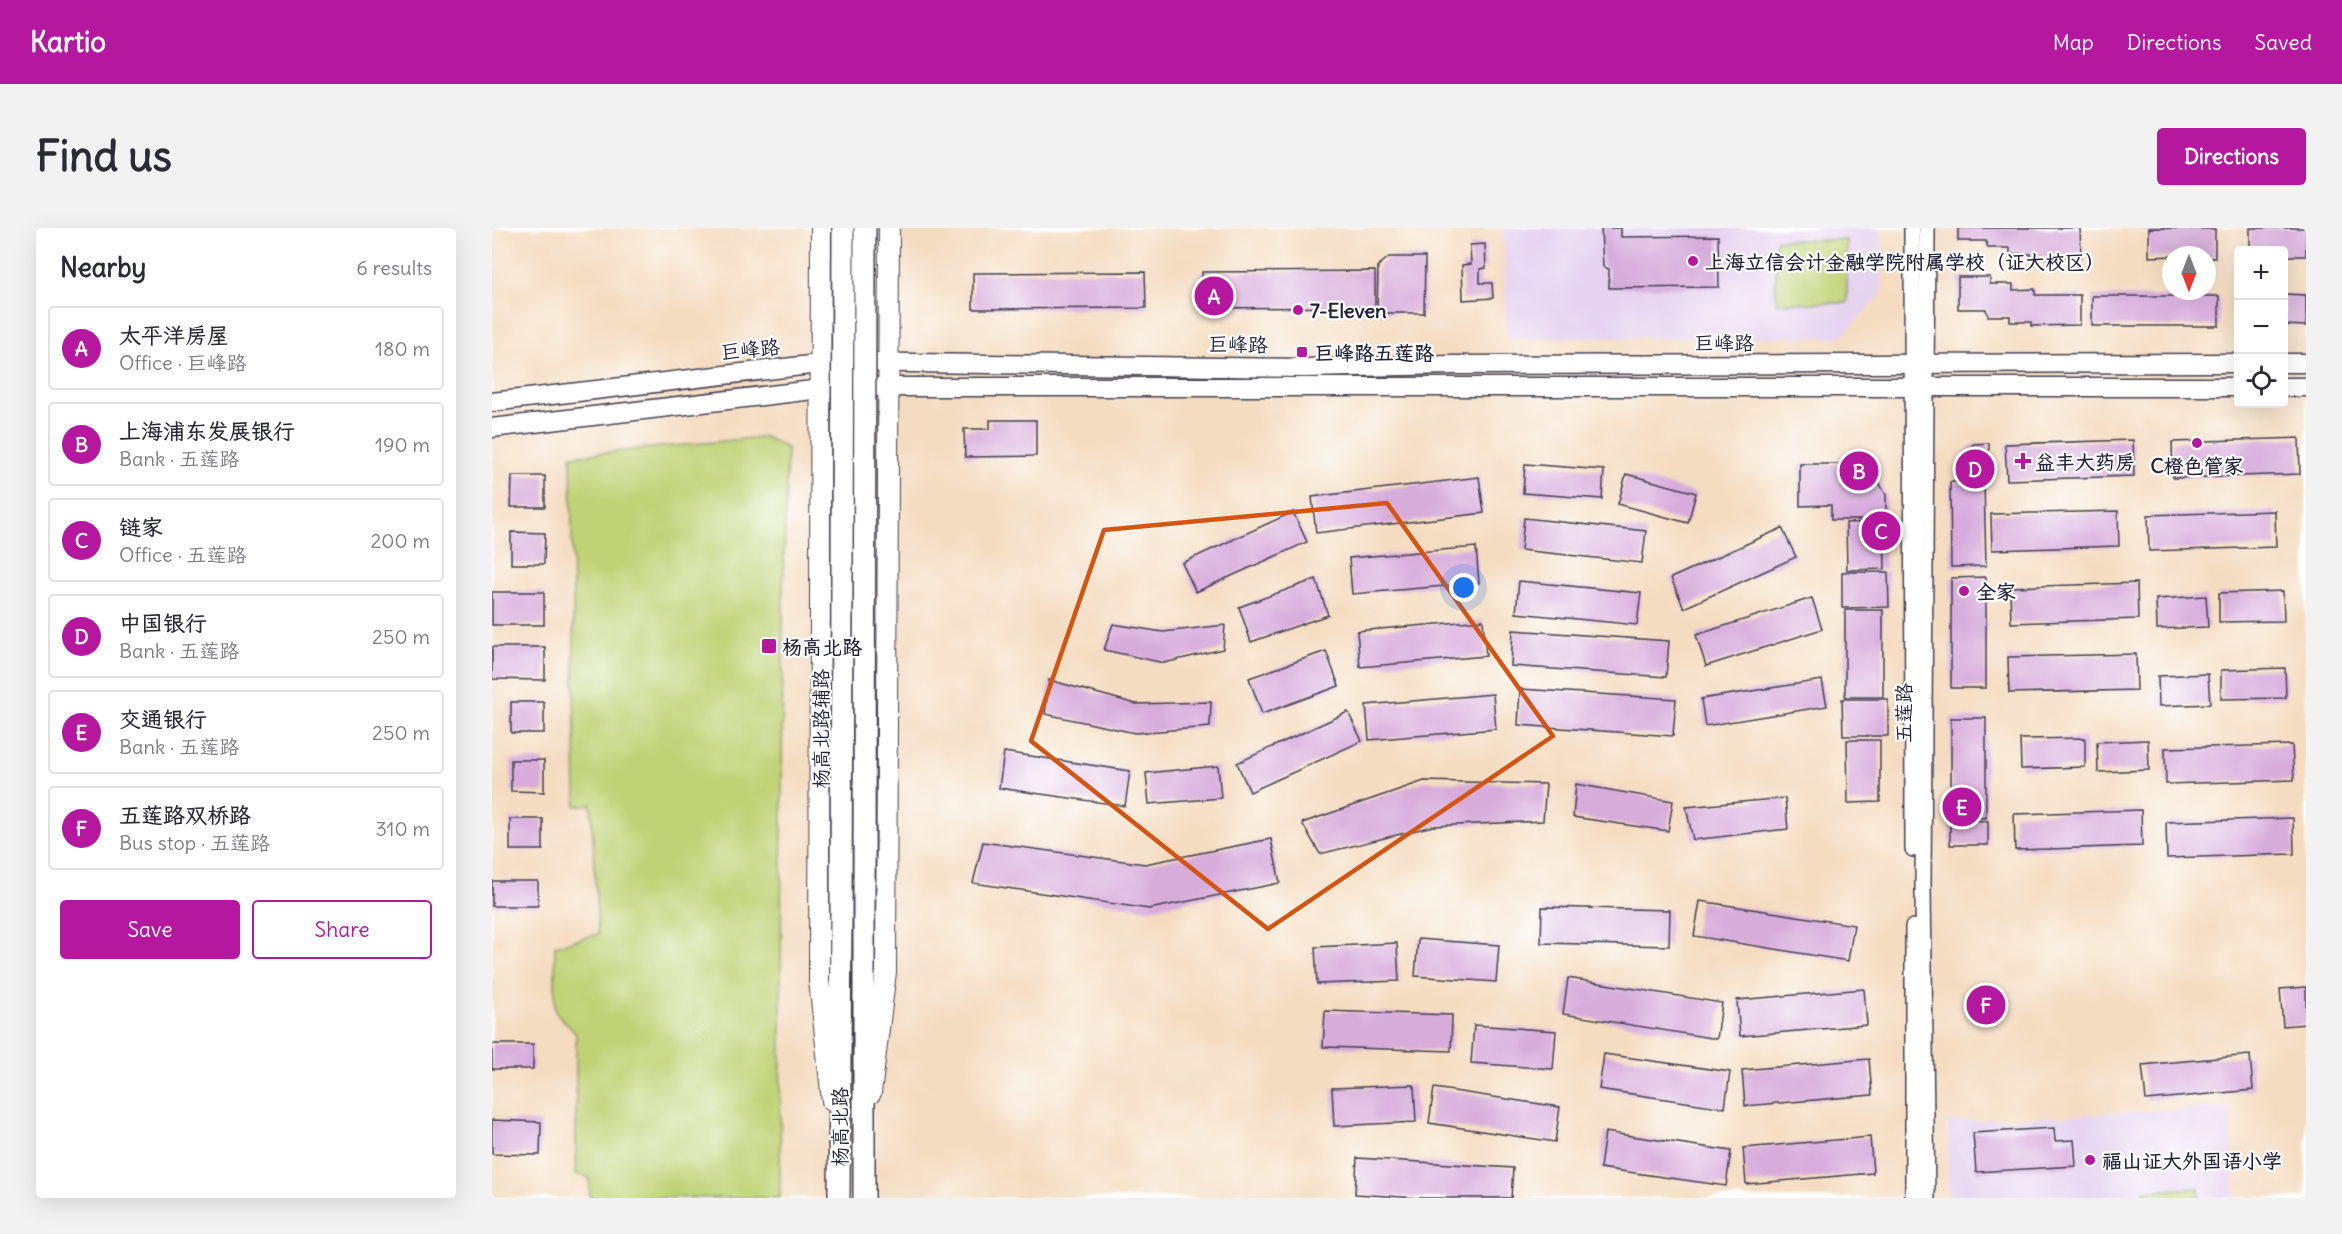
<!DOCTYPE html>
<meta charset="utf-8">
<style>
:root{--surface:#fff;--page:#f2f2f3;--text:#2b2b33;--muted:#7c7c81;--line:#e1e1e2;--accent:#b5179e}
body{margin:0;font-family:Delius,"LXGW WenKai TC",sans-serif;background:var(--page);color:var(--text)}
.controls{position:absolute;right:18px;top:18px;display:grid;overflow:hidden;border-radius:6px;box-shadow:0 6px 24px #0002}
.controls button{width:54px;height:54px;display:grid;place-items:center;padding:0;border:0;border-bottom:2px solid var(--line);background:var(--surface);color:var(--text);font:30px sans-serif}
.compass{position:absolute;left:1670px;top:18px;width:54px;height:54px;border-radius:50%;background:var(--surface);box-shadow:0 6px 24px #0002;rotate:180deg}
.you{position:absolute;left:972px;top:360px;width:21px;height:21px;margin:-15px;border:4px solid #fff;border-radius:50%;background:#1a73e8;box-shadow:0 0 0 9px #1a73e833}
.badge{display:grid;place-items:center;width:39px;height:39px;border-radius:50%;background:var(--accent);color:#fff;font-size:20px;font-weight:700}
.pin{position:absolute;translate:-50% -50%;border:3px solid #fff;box-shadow:0 2px 6px #0006}
.list{margin:0;padding:0;list-style:none}
h2{display:flex;justify-content:space-between;align-items:center;height:78px;margin:0;padding:0 24px;font-size:26px}
h2 small{font-size:20px;font-weight:400;color:var(--muted)}
.list li{display:grid;grid-template-columns:39px 1fr auto;gap:18px;align-items:center;box-sizing:border-box;height:84px;margin:0 12px 12px;padding:0 12px;border:2px solid var(--line);border-radius:6px}
.list b{display:block;font-size:22px;white-space:nowrap}
.list p{margin:0;font-size:20px;white-space:nowrap;color:var(--muted)}
.list em{font-size:20px;font-style:normal;color:var(--muted)}
.actions{display:flex;gap:12px;padding:18px 24px}
.actions a{flex:1;padding:14px 0;border:2px solid var(--accent);border-radius:6px;text-align:center;font-size:21px;color:var(--accent)}
.actions .main{background:var(--accent);color:#fff}
.icon{flex:none;width:33px;height:33px;fill:none;stroke:currentColor;stroke-width:2;stroke-linecap:round;stroke-linejoin:round}
.map{position:relative;flex:none;width:1814px;height:970px;overflow:hidden;border-radius:6px}
header{display:flex;align-items:center;gap:36px;box-sizing:border-box;height:84px;padding:0 30px;background:var(--accent);color:#fff}
header strong{font-size:28px}
nav{display:flex;gap:33px;margin-inline-start:auto;font-size:21px}
.intro{display:flex;align-items:center;justify-content:space-between;box-sizing:border-box;height:144px;padding:0 36px}
h1{margin:0;font-size:42px}
.button{padding:15px 27px;border-radius:6px;background:var(--accent);color:#fff;font-size:21px;font-weight:700}
main{display:flex;gap:36px;padding:0 36px}
aside{flex:1;background:var(--surface);border-radius:6px;box-shadow:0 6px 24px #0002}
.map>svg:first-child{display:block}
</style>
<header>
<strong>Kartio</strong>
<nav><a>Map</a><a>Directions</a><a>Saved</a></nav>
</header>
<div class="intro"><h1>Find us</h1><a class="button">Directions</a></div>
<main>
<aside>
<h2>Nearby<small>6 results</small></h2>
<ul class="list">
<li><span class="badge">A</span><div><b>太平洋房屋</b><p>Office · 巨峰路</p></div><em>180 m</em></li>
<li><span class="badge">B</span><div><b>上海浦东发展银行</b><p>Bank · 五莲路</p></div><em>190 m</em></li>
<li><span class="badge">C</span><div><b>链家</b><p>Office · 五莲路</p></div><em>200 m</em></li>
<li><span class="badge">D</span><div><b>中国银行</b><p>Bank · 五莲路</p></div><em>250 m</em></li>
<li><span class="badge">E</span><div><b>交通银行</b><p>Bank · 五莲路</p></div><em>250 m</em></li>
<li><span class="badge">F</span><div><b>五莲路双桥路</b><p>Bus stop · 五莲路</p></div><em>310 m</em></li>
</ul>
<div class="actions"><a class="main">Save</a><a>Share</a></div>
</aside>
<div class="map">
<svg width="1814" height="970" viewBox="0 0 1814 970">
<rect width="100%" height="100%" fill="#fff"/>
<filter id="ink" filterUnits="userSpaceOnUse"><feTurbulence type="fractalNoise" baseFrequency=".0167" numOctaves="2"/><feDisplacementMap in="SourceGraphic" scale="12" xChannelSelector="R" yChannelSelector="G"/><feConvolveMatrix kernelMatrix="1 2 1 2 8 2 1 2 1" color-interpolation-filters="sRGB"/></filter>
<filter id="wash" filterUnits="userSpaceOnUse"><feTurbulence type="fractalNoise" baseFrequency=".008" numOctaves="4" result="noise"/><feDisplacementMap in="SourceGraphic" scale="24" xChannelSelector="R" yChannelSelector="G"/><feGaussianBlur stdDeviation="1.35" result="paint"/><feColorMatrix in="noise" values="0 0 0 0 0 0 0 0 0 0 0 0 0 0 0 0 0 1.4 0 .05"/><feComposite in="paint" operator="in"/></filter>
<g filter="url(#wash)">
<rect width="100%" height="100%" fill="#f4dcc0"/>
<g fill="#e6d3f0">
<path d="M1012 0H1390V66L1349 109 1014 110Z"/>
<path d="M1738 879 1743 970H1456V894Z"/>
</g>
<g fill="#bfd376" stroke="#707a58" stroke-width="1.5">
<rect x="1284" y="12" width="71" height="63"/>
<path d="M273 209 295 220 291 365 288 970H98L97 949 84 946V806L63 783V718L106 706 99 576 84 578 79 228Z"/>
<path d="M1707 960 1708 970H1652V963Z"/>
</g>
<g id="blocks">
<g fill="#d7acdb">
<path d="M1109 0H1129V9L1226 8 1227 59 1117 60V41L1111 39Z"/>
<path d="M1466 0H1588L1589 29 1539 30V26H1518V20H1496L1494 13H1466Z"/>
<path d="M1657 0 1723 1V30H1715V27L1657 29Z"/>
<path d="M1758 0H1814V28H1792V22H1758Z"/>
<path d="M993 16 994 40 988 41V55H1000L1001 70 971 72 970 37 979 36 978 17Z"/>
<path d="M897 29H933L932 85H885L886 38Z"/>
<path d="M883 43V79L710 80V44Z"/>
<path d="M653 44 654 80 481 81V45Z"/>
<path d="M1466 49H1498V56H1521V62L1543 61V67H1588V97L1539 98V94H1518V88H1496L1494 81H1466Z"/>
<path d="M1792 66 1814 67V98L1792 97Z"/>
<rect x="1600" y="68" width="127" height="30"/>
<path d="M498 192H544V228L473 229 472 201H498Z"/>
<path d="M1807 210 1808 246 1681 250 1680 214Z"/>
<path d="M1641 212 1642 248 1515 252 1513 216Z"/>
<path d="M1497 215V249L1469 250V233L1474 223 1482 216Z"/>
<path d="M1033 236 1112 242 1110 271 1031 265Z"/>
<path d="M1308 236H1367L1383 247 1394 267V292H1339V277L1308 278Z"/>
<path d="M1134 246 1204 265 1196 295 1126 276Z"/>
<path d="M20 248H53V279H19Z"/>
<path d="M987 249 992 285 824 305 820 269Z"/>
<path d="M1458 254H1492L1494 338 1459 339Z"/>
<path d="M1626 283 1627 318 1500 322 1499 286Z"/>
<path d="M1783 283 1784 319 1657 323 1656 287Z"/>
<path d="M801 284 815 314 704 364 690 335Z"/>
<path d="M1032 290 1154 303 1150 335 1029 322Z"/>
<path d="M1392 294 1393 341 1355 342 1354 295Z"/>
<path d="M1290 300 1304 329 1192 380 1179 350Z"/>
<path d="M19 304 53 305 52 336H19Z"/>
<path d="M984 319 987 355 860 366 857 330Z"/>
<path d="M1350 344H1396L1397 379 1350 380Z"/>
<path d="M1494 349V460H1459V350Z"/>
<path d="M824 351 836 387 759 414 747 379Z"/>
<path d="M1027 353 1149 365 1145 397 1024 385Z"/>
<path d="M1645 355 1646 391 1519 395 1518 359Z"/>
<path d="M1791 363 1792 393 1727 394V365Z"/>
<rect x="0" y="364" width="52" height="33"/>
<path d="M1714 368 1716 399 1665 401 1664 371Z"/>
<path d="M1320 370 1330 401 1214 438 1204 407Z"/>
<rect x="1353" y="382" width="38" height="87"/>
<path d="M991 392 994 428 868 439 865 403Z"/>
<path d="M621 396 671 404 733 397 731 421 672 435 612 422Z"/>
<path d="M1021 402 1177 413 1174 449 1019 438Z"/>
<path d="M0 419H53V452L0 451Z"/>
<path d="M834 423 847 458 770 486 757 450Z"/>
<path d="M1644 426 1645 462 1517 465 1516 429Z"/>
<path d="M1793 440 1794 470 1729 471V442Z"/>
<path d="M1716 446 1718 476 1667 478 1666 448Z"/>
<path d="M557 452 644 476 719 474 718 499 643 505 553 486Z"/>
<path d="M1330 452 1335 478 1213 498 1209 471Z"/>
<path d="M1028 461 1184 471 1181 508 1026 497Z"/>
<path d="M1001 466 1004 501 877 512 874 477Z"/>
<path d="M1350 471H1396V508H1351Z"/>
<rect x="19" y="474" width="33" height="31"/>
<path d="M856 484 870 513 758 564 745 535Z"/>
<rect x="1459" y="490" width="35" height="100"/>
<path d="M1593 510V539L1529 541 1528 511Z"/>
<path d="M1355 512H1388V574L1356 575Z"/>
<path d="M1656 512 1657 542 1606 544 1605 514Z"/>
<path d="M1800 517 1802 552 1674 556 1673 520Z"/>
<path d="M512 524 638 543 633 578 507 560Z"/>
<path d="M19 532H52V564L19 563Z"/>
<path d="M726 538 729 570 657 576 654 545Z"/>
<path d="M932 553 1054 556 1051 593 941 598 828 626 810 595Z"/>
<path d="M1084 556 1181 573 1176 603 1081 589Z"/>
<path d="M1293 570 1296 601 1201 612 1194 579Z"/>
<path d="M1649 582 1650 618 1523 622 1522 586Z"/>
<path d="M1801 590 1802 626 1675 630 1674 594Z"/>
<rect x="18" y="591" width="33" height="31"/>
<path d="M1458 592 1496 593V617H1458Z"/>
<path d="M779 611 788 655 657 681 481 655 491 614 653 636Z"/>
<rect x="0" y="653" width="46" height="25"/>
<path d="M1208 673 1362 697 1356 733 1202 708Z"/>
<path d="M1050 679 1178 682 1177 718 1049 715Z"/>
<path d="M926 711 1007 717 1004 754 923 748Z"/>
<path d="M905 715 907 753 825 756 823 719Z"/>
<path d="M1076 750 1230 775 1225 811 1071 786Z"/>
<path d="M1814 759V796L1791 798 1788 761Z"/>
<path d="M1372 761 1375 797 1248 808 1245 772Z"/>
<path d="M833 783 960 787 959 823 831 819Z"/>
<path d="M982 797 1064 803 1061 841 979 835Z"/>
<rect x="0" y="816" width="41" height="25"/>
<path d="M1112 826 1238 844 1233 880 1107 861Z"/>
<path d="M1758 827 1761 862 1654 872 1650 837Z"/>
<path d="M1377 831 1380 867 1253 878 1250 842Z"/>
<path d="M922 857 924 894 842 898 840 860Z"/>
<path d="M942 860 1068 879 1063 914 937 895Z"/>
<path d="M0 892 49 894 48 927 0 926Z"/>
<path d="M1562 900 1563 913 1582 912 1584 938 1484 944 1481 905Z"/>
<path d="M1113 904 1239 923 1234 958 1108 940Z"/>
<path d="M1378 909 1381 945 1254 956 1251 920Z"/>
<path d="M865 930 1021 940 1019 970H926L863 966Z"/>
</g>
</g>
</g>
<g filter="url(#ink)">
<use href="#blocks" fill-opacity="0" stroke="#423e4f" stroke-width="1.5"/>
<g fill="none" stroke-linecap="round" stroke-linejoin="round">
<defs>
<g id="tertiary">
<path d="M1420 0 1421 621"/>
<path d="M1435 0 1431 662 1435 970"/>
<path d="M1421 699V970"/>
</g>
<g id="secondary">
<path d="M1792 135H1814"/>
<path d="M1792 159H1814"/>
<path d="M0 174 344 134 813 140 961 137 1746 135"/>
<path d="M0 200 346 159H1746"/>
</g>
<g id="primary">
<path d="M329 0 327 752 340 873"/>
<path d="M379 865 394 744 397 0"/>
</g>
<g id="trunk">
<path d="M347 970 349 688"/>
<path d="M372 970V688"/>
</g>
</defs>
<use href="#tertiary" stroke="#423e4f" stroke-width="18"/>
<use href="#secondary" stroke="#423e4f" stroke-width="21"/>
<use href="#primary" stroke="#423e4f" stroke-width="22"/>
<use href="#trunk" stroke="#423e4f" stroke-width="24"/>
<use href="#tertiary" stroke="#fff" stroke-width="15"/>
<use href="#secondary" stroke="#fff" stroke-width="18"/>
<use href="#primary" stroke="#fff" stroke-width="20"/>
<use href="#trunk" stroke="#fff" stroke-width="21"/>
<defs>
<g id="trunk-bridge">
<path d="M349 688 351 0"/>
<path d="M372 688 373 0"/>
</g>
</defs>
<use href="#trunk-bridge" stroke="#423e4f" stroke-width="24" stroke-linecap="butt"/>
<use href="#trunk-bridge" stroke="#fff" stroke-width="21"/>
</g>
</g>
<path fill="none" stroke="#d45411" stroke-width="4.5" stroke-linejoin="round" d="M895 275 1061 508 776 701 539 513 612 302Z"/>
<g fill="#b5179e" stroke="#fff" stroke-width="2">
<circle cx="1201" cy="33" r="6"/>
<circle cx="806" cy="82" r="6"/>
<rect x="804" y="118" width="12" height="12" rx="3"/>
<circle cx="1705" cy="215" r="6"/>
<path d="M1528 224h6v6h6v6h-6v6h-6v-6h-6v-6h6z"/>
<circle cx="1472" cy="363" r="6"/>
<rect x="269" y="410" width="16" height="16" rx="3"/>
<circle cx="1598" cy="932" r="6"/>
</g>
<g text-anchor="middle" dominant-baseline="central" stroke-width="4.5" stroke-linejoin="round" paint-order="stroke">
<g font-size="20" font-weight="bold" fill="#22223b" stroke="#fff" text-anchor="start">
<text x="1213" y="33">上海立信会计金融学院附属学校（证大校区）</text>
<text x="818" y="82">7-Eleven</text>
<text x="822" y="124">巨峰路五莲路</text>
<text x="1543" y="233">益丰大药房</text>
<text x="1705" y="237" text-anchor="middle">C橙色管家</text>
<text x="1484" y="363">全家</text>
<text x="290" y="418">杨高北路</text>
<text x="1610" y="932">福山证大外国语小学</text>
</g>
<g font-size="20" fill="#22223b" stroke="#fff">
<text x="1232" y="114">巨峰路</text>
<text transform="translate(746 116) rotate(1)">巨峰路</text>
<text transform="translate(258 121) rotate(-6)">巨峰路</text>
<text transform="translate(1411 485) rotate(-90)">五莲路</text>
<text transform="translate(328 501) rotate(-90)">杨高北路辅路</text>
<text transform="translate(347 899) rotate(-90)">杨高北路</text>
</g>
</g>
</svg>
<div class="controls">
<button>+</button>
<button>−</button>
<button><svg class="icon" aria-label="locate" viewBox="0 0 24 24"><circle cx="12" cy="12" r="6"/><path d="M12 2v4M12 18v4M2 12h4M18 12h4"/></svg></button>
</div>
<svg class="compass" viewBox="-18 -18 36 36"><path d="M0-13l5 13h-10z" fill="#e53935"/><path d="M0 13l5-13h-10z" fill="#7c7c81"/></svg>
<div class="you"></div>
<div class="pin badge" style="left:722px;top:68px">A</div>
<div class="pin badge" style="left:1367px;top:243px">B</div>
<div class="pin badge" style="left:1389px;top:303px">C</div>
<div class="pin badge" style="left:1483px;top:241px">D</div>
<div class="pin badge" style="left:1470px;top:579px">E</div>
<div class="pin badge" style="left:1494px;top:777px">F</div>
</div>
</main>
